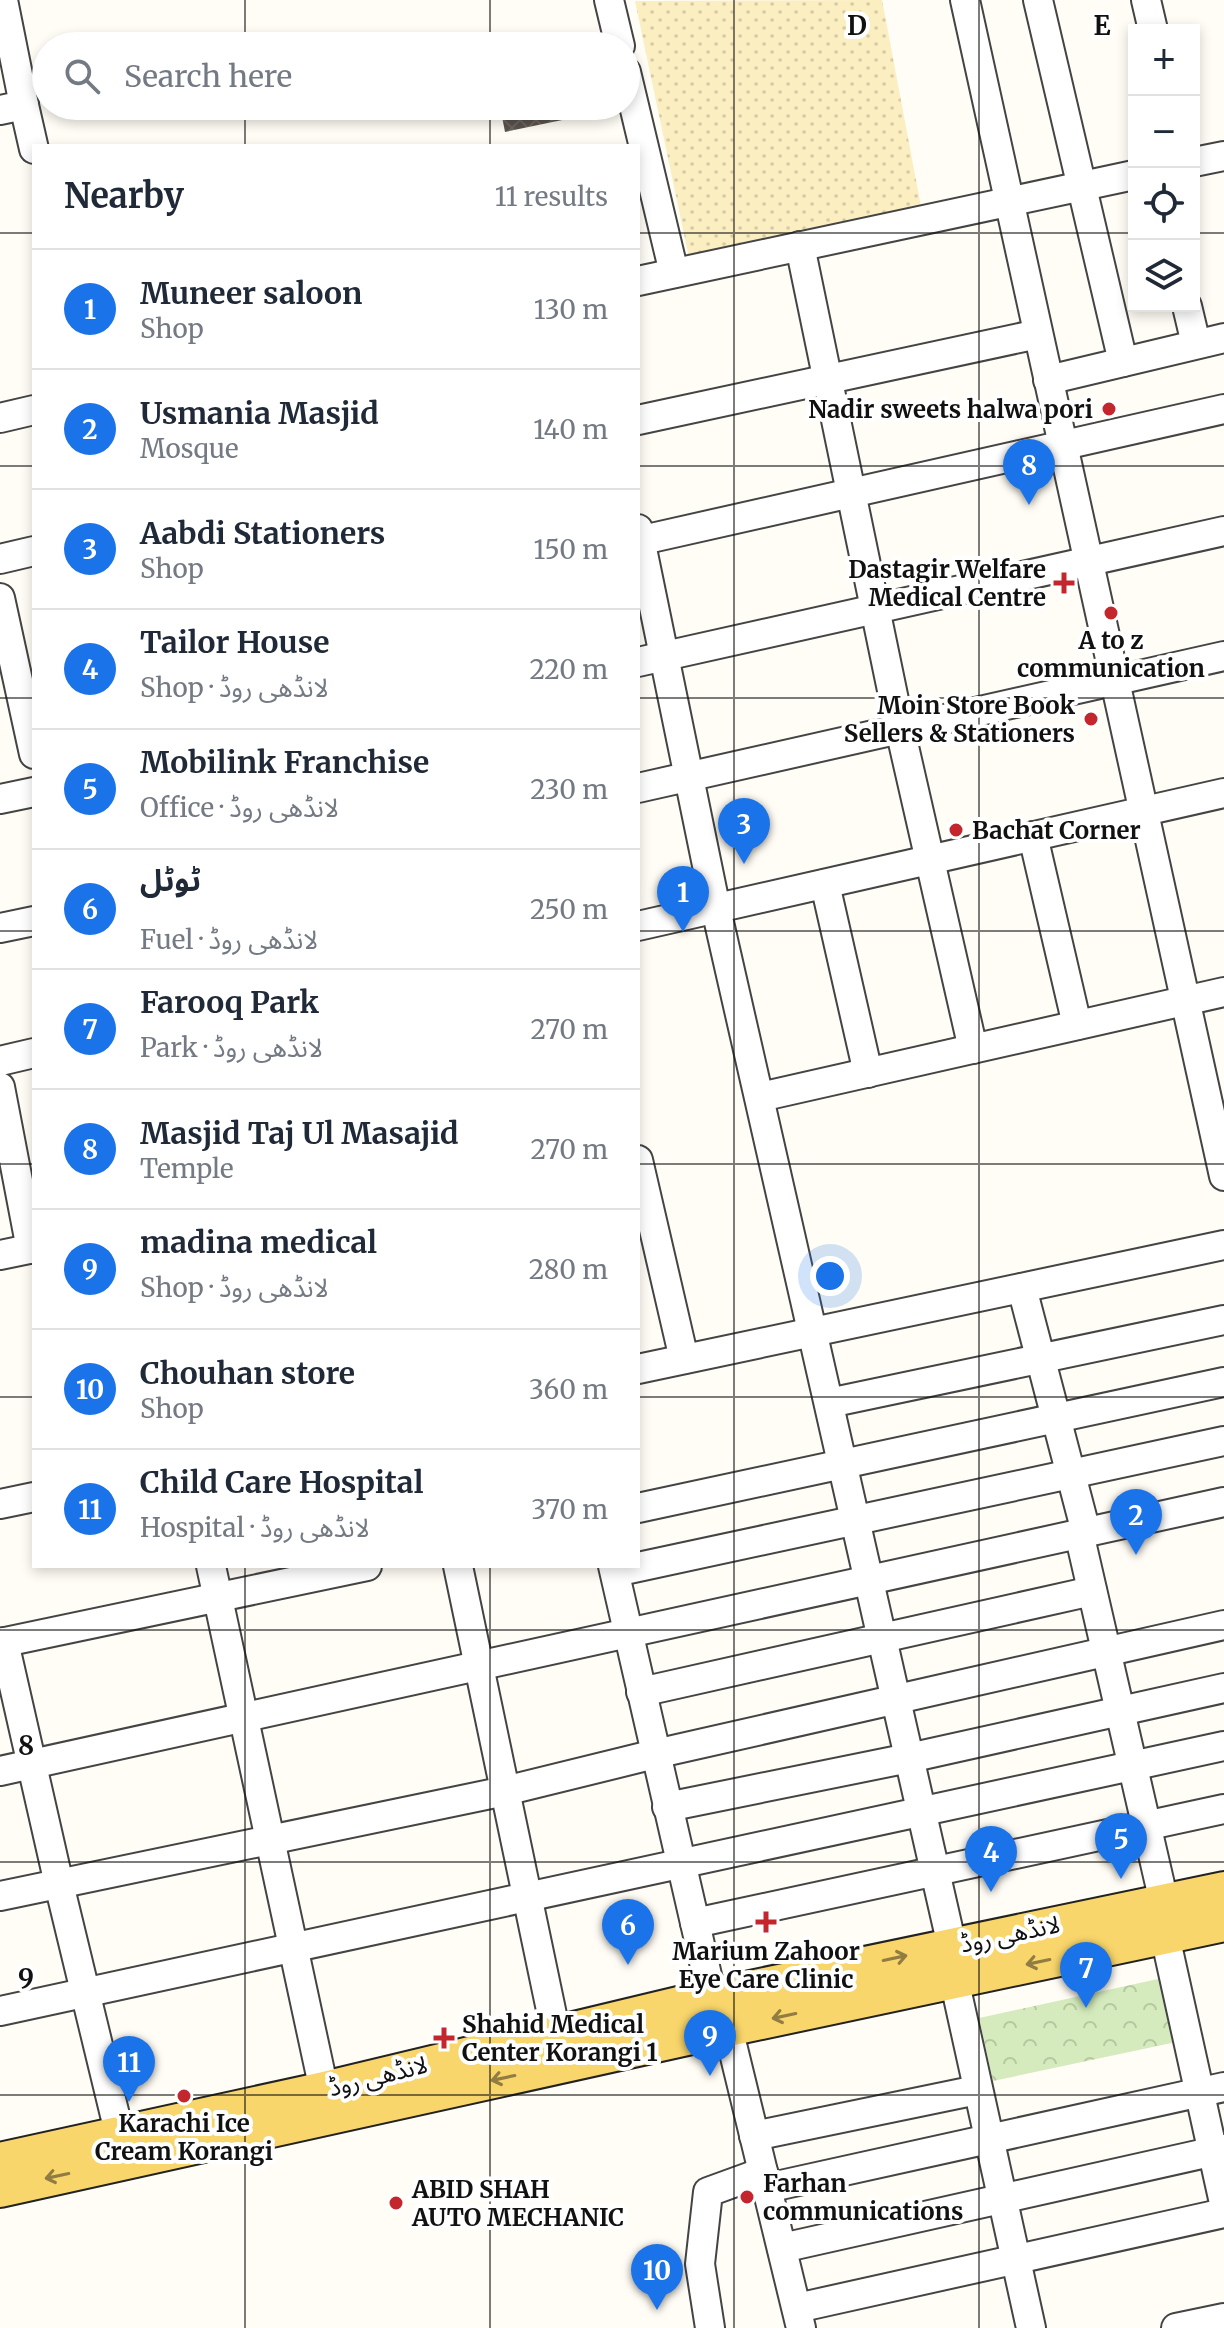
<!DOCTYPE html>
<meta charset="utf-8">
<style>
:root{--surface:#fff;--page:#f6f6f7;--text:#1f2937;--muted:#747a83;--line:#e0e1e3;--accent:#1a73e8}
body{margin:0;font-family:Merriweather,"Noto Sans Arabic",serif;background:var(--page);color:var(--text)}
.controls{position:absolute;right:24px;top:24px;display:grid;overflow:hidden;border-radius:0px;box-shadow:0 4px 12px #0003}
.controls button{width:72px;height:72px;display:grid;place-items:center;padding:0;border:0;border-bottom:2px solid var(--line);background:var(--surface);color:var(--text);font:40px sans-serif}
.you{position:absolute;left:830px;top:1276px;width:28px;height:28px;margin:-20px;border:6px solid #fff;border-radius:50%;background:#1a73e8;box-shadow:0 0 0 12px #1a73e833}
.badge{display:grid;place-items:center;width:52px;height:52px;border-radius:50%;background:var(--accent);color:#fff;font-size:26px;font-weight:700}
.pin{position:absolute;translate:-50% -66px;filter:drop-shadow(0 2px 4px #0008)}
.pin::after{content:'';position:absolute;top:42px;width:28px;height:24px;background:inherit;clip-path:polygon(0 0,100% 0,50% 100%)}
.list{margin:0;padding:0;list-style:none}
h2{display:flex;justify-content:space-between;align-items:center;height:104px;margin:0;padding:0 32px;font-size:34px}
h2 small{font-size:26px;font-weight:400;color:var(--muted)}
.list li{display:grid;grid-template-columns:52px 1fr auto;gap:24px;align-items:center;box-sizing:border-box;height:120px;padding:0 32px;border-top:2px solid var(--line)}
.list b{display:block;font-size:30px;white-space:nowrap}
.list p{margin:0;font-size:26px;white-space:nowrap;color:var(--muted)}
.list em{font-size:26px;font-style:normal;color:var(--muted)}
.icon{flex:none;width:44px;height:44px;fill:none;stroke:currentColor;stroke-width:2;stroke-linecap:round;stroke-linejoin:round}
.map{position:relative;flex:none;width:1224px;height:2328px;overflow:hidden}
.search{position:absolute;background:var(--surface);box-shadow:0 4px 12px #0003;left:32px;top:32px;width:608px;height:88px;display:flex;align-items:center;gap:20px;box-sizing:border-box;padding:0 28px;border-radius:44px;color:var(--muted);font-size:30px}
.panel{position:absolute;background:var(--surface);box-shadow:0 4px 12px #0003;left:32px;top:144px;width:608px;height:1424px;border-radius:0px}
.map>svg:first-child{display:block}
</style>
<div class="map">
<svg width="1224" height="2328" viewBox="0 0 1224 2328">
<defs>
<pattern id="sand-dots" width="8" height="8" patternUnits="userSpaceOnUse" patternTransform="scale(2)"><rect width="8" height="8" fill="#fbeec1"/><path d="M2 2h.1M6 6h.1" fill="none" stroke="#d6cba5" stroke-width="1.8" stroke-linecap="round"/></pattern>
<pattern id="park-crowns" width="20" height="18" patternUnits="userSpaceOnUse" patternTransform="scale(2)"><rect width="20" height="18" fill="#d5ebbd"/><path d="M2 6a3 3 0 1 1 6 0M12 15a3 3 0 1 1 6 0" fill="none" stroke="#b6c8a1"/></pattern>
<pattern id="building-cross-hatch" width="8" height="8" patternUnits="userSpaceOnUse" patternTransform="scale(2)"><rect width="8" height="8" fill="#5a524d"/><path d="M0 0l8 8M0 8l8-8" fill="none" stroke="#6d6662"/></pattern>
</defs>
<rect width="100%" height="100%" fill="#fffdf5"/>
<path fill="url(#sand-dots)" d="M882 0 922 212 689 258 635 1Z"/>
<path fill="url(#park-crowns)" d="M1167 1977 1181 2041 993 2081 979 2018Z"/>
<path fill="url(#building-cross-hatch)" d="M500 106H595L596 113 505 132Z"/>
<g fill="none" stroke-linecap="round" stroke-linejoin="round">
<defs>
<g id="minor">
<path d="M609 0 620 46"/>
<path d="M965 0 1224 1176"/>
<path d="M1038 0 1123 362"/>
<path d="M1146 0 1153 30"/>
<path d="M626 72 674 273"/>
<path d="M24 105 34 149"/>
<path d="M0 110 24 105 3 0"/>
<path d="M1194 162 1224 156"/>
<path d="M800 246 900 729 973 1049"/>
<path d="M638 281 1134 175"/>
<path d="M1187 306 1196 344"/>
<path d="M1048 380 1224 338"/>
<path d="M0 418 34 410"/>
<path d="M638 420 1038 334"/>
<path d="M638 529 716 909 952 1946"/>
<path d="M638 541 1224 409"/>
<path d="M0 559 34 551"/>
<path d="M0 598 34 754"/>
<path d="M638 662 1224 531"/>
<path d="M638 788 1224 656"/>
<path d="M0 799 34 792"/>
<path d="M1033 836 1077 1025"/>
<path d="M825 884 868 1073"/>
<path d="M638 926 1224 793"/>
<path d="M0 928 34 921"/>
<path d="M0 1061 34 1053"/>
<path d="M0 1087 31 1249"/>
<path d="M760 1097 1224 992"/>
<path d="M638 1160 684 1359"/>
<path d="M0 1255 34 1248"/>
<path d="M1022 1288 1086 1532"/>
<path d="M638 1369 1224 1245"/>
<path d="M829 1403 1224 1320"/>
<path d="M0 1504 34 1497"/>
<path d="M638 1508 1224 1382"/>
<path d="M1079 1533 1164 1902"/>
<path d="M211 1566 324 2090"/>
<path d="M458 1566 560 2053"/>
<path d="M613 1566 712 1997"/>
<path d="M615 1572 1224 1441"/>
<path d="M4 1642 59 1884 120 2136"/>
<path d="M0 1643 367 1566"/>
<path d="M641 1692 1092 1591"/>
<path d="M0 1771 1224 1502"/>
<path d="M667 1807 909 1758 1224 1688"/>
<path d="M0 1896 505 1791 655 1754 1224 1625"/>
<path d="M695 1923 1224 1809"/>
<path d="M1165 1936 1224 2203"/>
<path d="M954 1979 1031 2328"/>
<path d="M0 2011 1224 1746"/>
<path d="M728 2028 801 2328"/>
<path d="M754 2136 977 2090"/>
<path d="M767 2188 1224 2087"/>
<path d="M782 2248 1224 2149"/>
<path d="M797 2308 1224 2213"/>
<path d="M710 2328 700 2264 708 2192 763 2172"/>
<path d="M1176 2328 1224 2318"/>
</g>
<g id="major">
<path d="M0 2161 324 2090 712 1997 1224 1890"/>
<path d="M0 2189 728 2028 1224 1923"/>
</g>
</defs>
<use href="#minor" stroke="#444" stroke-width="32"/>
<use href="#major" stroke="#222" stroke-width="40"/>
<use href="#minor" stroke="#fff" stroke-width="28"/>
<use href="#major" stroke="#f9d66b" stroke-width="36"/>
</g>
<defs><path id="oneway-shaft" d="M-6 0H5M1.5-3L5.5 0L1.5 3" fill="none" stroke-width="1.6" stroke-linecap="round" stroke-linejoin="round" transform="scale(2)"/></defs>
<g stroke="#917d42">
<use href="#oneway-shaft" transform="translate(895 1958) rotate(-12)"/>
<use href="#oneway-shaft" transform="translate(1038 1962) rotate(168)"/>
<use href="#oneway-shaft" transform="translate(784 2016) rotate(168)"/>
<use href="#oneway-shaft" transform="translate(503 2078) rotate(168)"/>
<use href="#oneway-shaft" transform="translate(57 2176) rotate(168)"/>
</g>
<path fill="none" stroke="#111" stroke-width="2" stroke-opacity="0.55" d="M245 0V46M490 0V46M734 0V2328M979 0V2328M245 106V146M490 106V146M0 233H34M638 233H1134M1194 233H1224M0 466H34M638 466H1224M0 698H34M638 698H1224M0 931H34M638 931H1224M0 1164H34M638 1164H1224M0 1397H34M638 1397H1224M245 1566V2328M490 1566V2328M0 1630H1224M0 1862H1224M0 2095H1224"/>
<g fill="#c4262e" stroke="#fff" stroke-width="3">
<circle cx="1109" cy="409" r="8"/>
<path d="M1060 571h8v8h8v8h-8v8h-8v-8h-8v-8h8z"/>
<circle cx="1111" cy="613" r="8"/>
<circle cx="1091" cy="719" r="8"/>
<circle cx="956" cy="830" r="8"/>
<path d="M762 1910h8v8h8v8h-8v8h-8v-8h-8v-8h8z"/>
<path d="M440 2026h8v8h8v8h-8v8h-8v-8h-8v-8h8z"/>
<circle cx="184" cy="2096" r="8"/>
<circle cx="747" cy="2197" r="8"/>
<circle cx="396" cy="2203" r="8"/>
</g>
<g text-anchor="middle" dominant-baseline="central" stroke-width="8" stroke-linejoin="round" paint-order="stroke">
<g font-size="24" font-weight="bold" fill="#111" stroke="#fff" text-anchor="start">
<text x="1093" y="409" text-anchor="end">Nadir sweets halwa pori</text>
<text x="1046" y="569" text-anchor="end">Dastagir Welfare<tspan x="1046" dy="28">Medical Centre</tspan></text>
<text x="1111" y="640" text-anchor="middle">A to z<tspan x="1111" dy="28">communication</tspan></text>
<text x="1075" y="705" text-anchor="end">Moin Store Book<tspan x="1075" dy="28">Sellers &amp; Stationers</tspan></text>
<text x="972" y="830">Bachat Corner</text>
<text x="766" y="1951" text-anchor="middle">Marium Zahoor<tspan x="766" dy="28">Eye Care Clinic</tspan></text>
<text x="462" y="2024">Shahid Medical<tspan x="462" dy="28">Center Korangi 1</tspan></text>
<text x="184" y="2123" text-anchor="middle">Karachi Ice<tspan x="184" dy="28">Cream Korangi</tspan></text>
<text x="763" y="2183">Farhan<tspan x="763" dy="28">communications</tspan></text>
<text x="412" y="2189">ABID SHAH<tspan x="412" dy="28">AUTO MECHANIC</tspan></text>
</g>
<g font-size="24" fill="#111" stroke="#fff">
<text transform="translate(1010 1934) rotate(-12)">لانڈھی روڈ</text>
<text transform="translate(378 2076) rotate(-14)">لانڈھی روڈ</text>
</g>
</g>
<g font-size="26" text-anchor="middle" font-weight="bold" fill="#111" stroke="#fff" stroke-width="8" stroke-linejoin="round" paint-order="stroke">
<text x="857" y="35">D</text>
<text x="1102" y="35">E</text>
<text x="26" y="1755">8</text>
<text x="26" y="1988">9</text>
</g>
</svg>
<div class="controls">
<button>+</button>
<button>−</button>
<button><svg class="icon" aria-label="locate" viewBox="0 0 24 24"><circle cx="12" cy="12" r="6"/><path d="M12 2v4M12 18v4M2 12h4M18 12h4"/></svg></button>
<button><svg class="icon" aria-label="layers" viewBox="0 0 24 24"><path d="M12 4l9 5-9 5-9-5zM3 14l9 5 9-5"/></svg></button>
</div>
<div class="you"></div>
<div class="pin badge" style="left:683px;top:932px">1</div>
<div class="pin badge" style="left:1136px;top:1555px">2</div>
<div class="pin badge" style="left:744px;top:864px">3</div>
<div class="pin badge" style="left:991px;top:1892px">4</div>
<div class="pin badge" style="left:1121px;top:1879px">5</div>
<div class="pin badge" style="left:628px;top:1965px">6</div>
<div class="pin badge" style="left:1086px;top:2008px">7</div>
<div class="pin badge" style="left:1029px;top:505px">8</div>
<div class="pin badge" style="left:710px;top:2076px">9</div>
<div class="pin badge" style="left:657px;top:2310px">10</div>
<div class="pin badge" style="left:129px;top:2102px">11</div>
<div class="search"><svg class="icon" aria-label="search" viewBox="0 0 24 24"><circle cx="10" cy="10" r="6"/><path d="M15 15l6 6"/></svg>Search here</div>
<section class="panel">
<h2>Nearby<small>11 results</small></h2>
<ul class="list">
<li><span class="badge">1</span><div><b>Muneer saloon</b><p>Shop</p></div><em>130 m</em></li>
<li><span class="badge">2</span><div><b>Usmania Masjid</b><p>Mosque</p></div><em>140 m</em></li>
<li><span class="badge">3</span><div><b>Aabdi Stationers</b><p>Shop</p></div><em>150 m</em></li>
<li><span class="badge">4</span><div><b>Tailor House</b><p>Shop · لانڈھی روڈ</p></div><em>220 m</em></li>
<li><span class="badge">5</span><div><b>Mobilink Franchise</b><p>Office · لانڈھی روڈ</p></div><em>230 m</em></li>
<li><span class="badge">6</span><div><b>ٹوٹل</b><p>Fuel · لانڈھی روڈ</p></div><em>250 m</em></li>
<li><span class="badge">7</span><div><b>Farooq Park</b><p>Park · لانڈھی روڈ</p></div><em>270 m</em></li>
<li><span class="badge">8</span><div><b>Masjid Taj Ul Masajid</b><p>Temple</p></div><em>270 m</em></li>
<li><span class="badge">9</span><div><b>madina medical</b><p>Shop · لانڈھی روڈ</p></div><em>280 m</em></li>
<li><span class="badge">10</span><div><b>Chouhan store</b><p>Shop</p></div><em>360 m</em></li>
<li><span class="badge">11</span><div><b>Child Care Hospital</b><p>Hospital · لانڈھی روڈ</p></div><em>370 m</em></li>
</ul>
</section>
</div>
